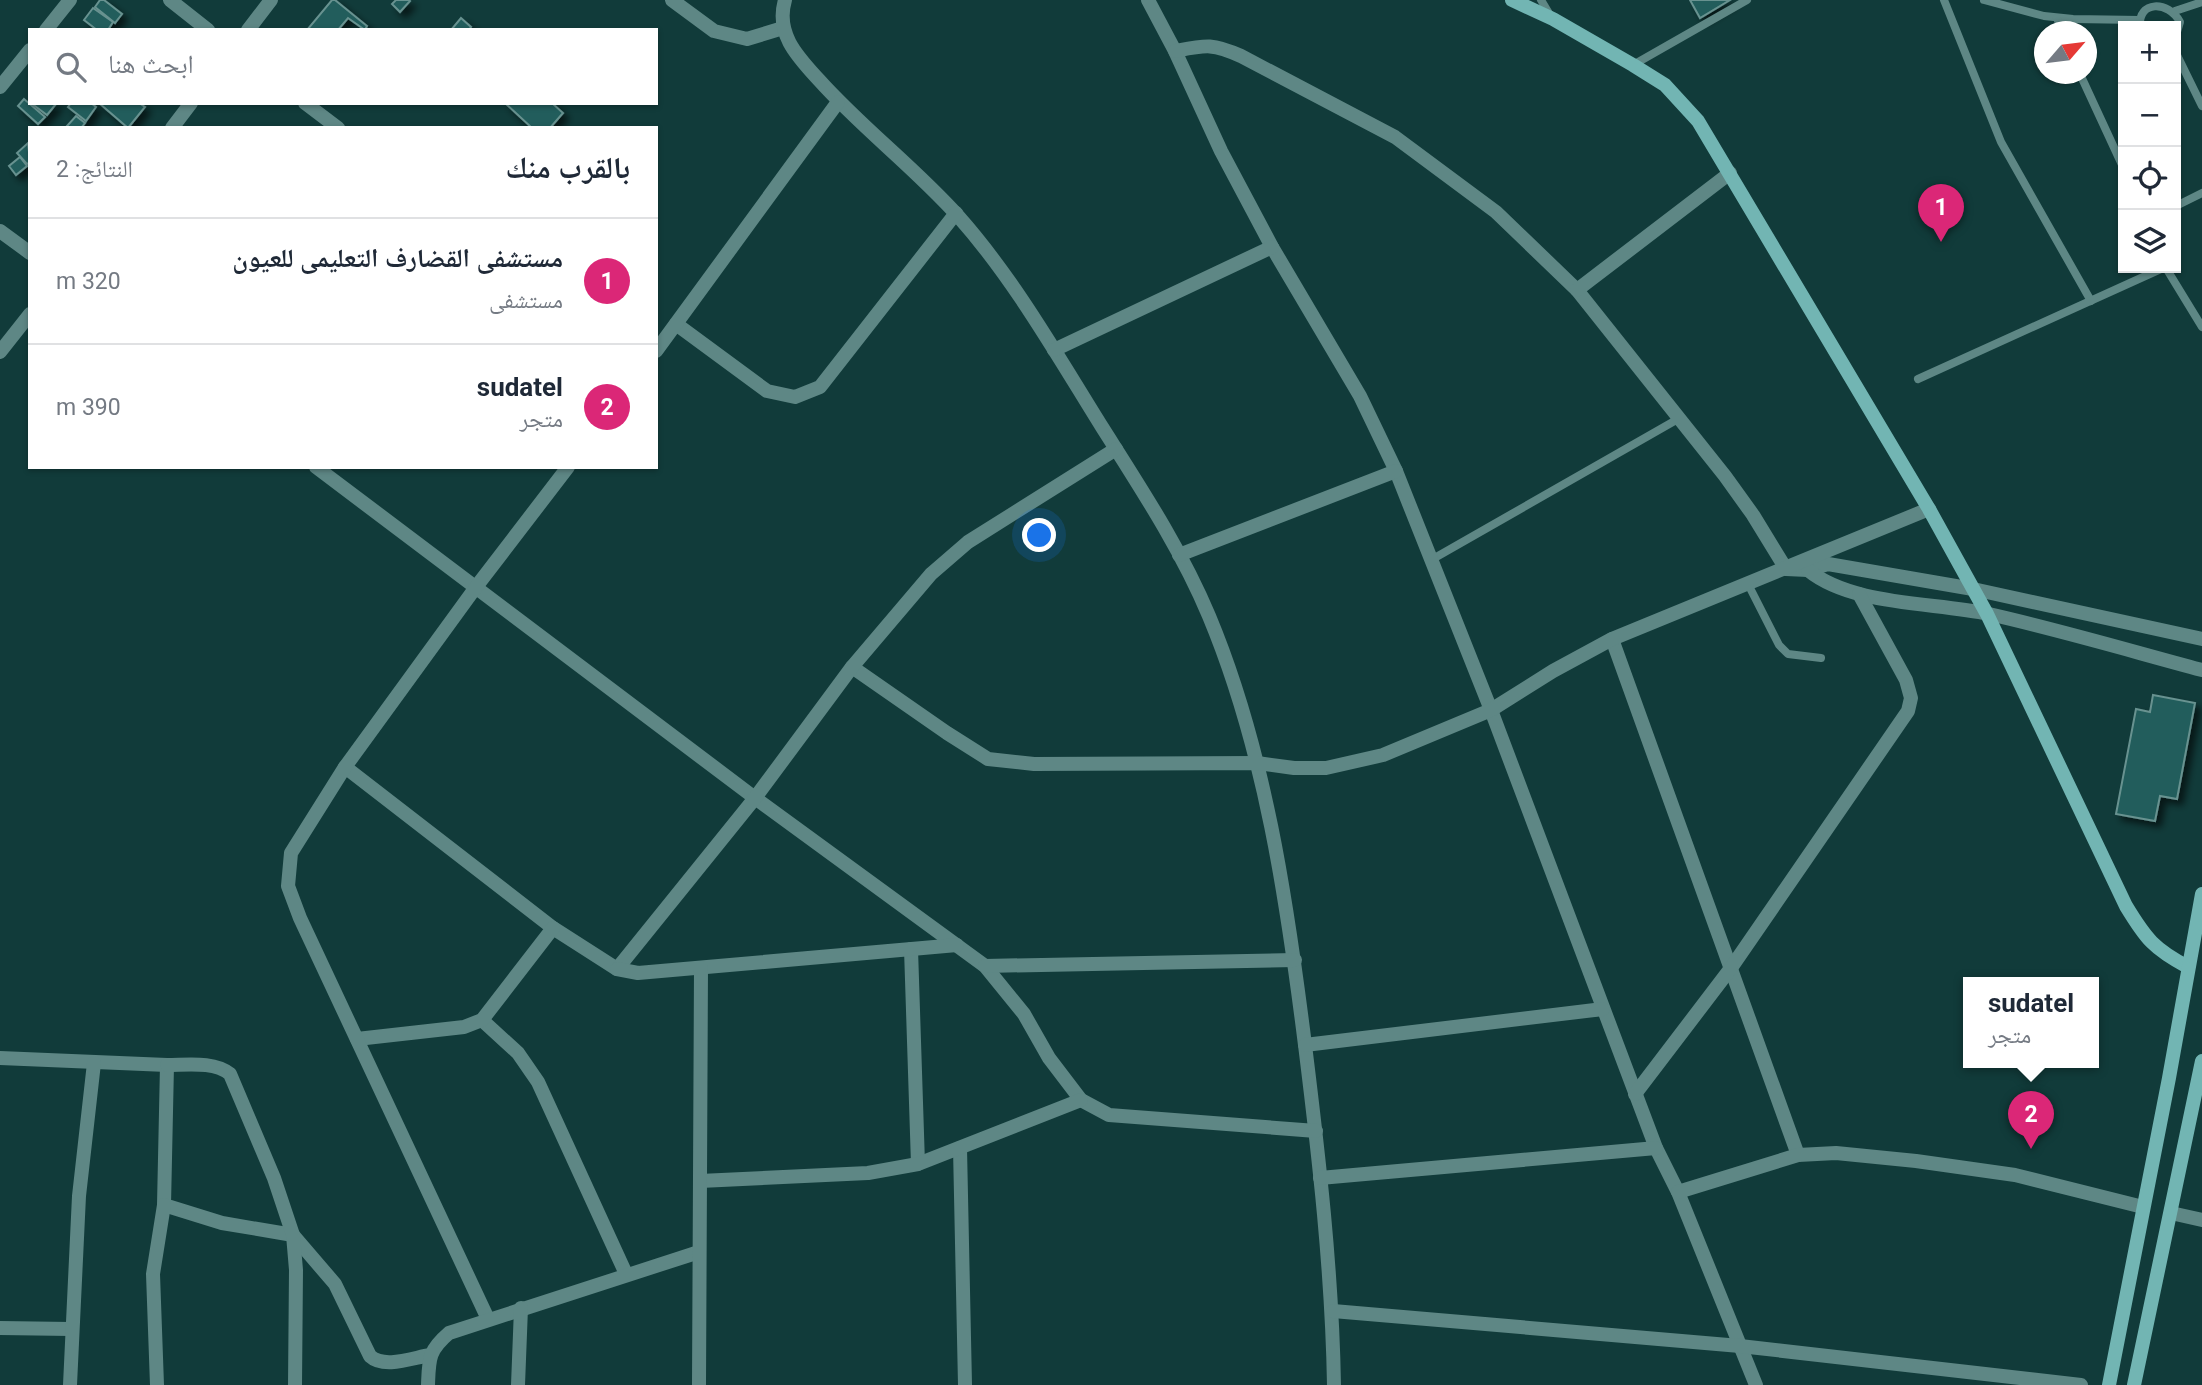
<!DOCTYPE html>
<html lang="ar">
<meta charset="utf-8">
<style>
:root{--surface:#fff;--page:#f2f2f3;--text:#1f2937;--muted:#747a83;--line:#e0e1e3;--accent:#db2777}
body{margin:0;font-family:Roboto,"Noto Naskh Arabic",sans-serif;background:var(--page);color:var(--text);direction:rtl}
.controls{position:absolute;right:21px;top:21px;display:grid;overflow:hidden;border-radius:0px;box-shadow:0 2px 5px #0004}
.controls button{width:63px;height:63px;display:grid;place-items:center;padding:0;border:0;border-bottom:2px solid var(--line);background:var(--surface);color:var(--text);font:35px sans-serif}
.compass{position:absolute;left:2034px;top:21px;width:63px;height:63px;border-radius:50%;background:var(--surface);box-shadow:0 2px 5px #0004;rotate:62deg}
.you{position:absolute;left:1040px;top:536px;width:24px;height:24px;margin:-18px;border:5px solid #fff;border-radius:50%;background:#1a73e8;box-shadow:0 0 0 10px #1a73e833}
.badge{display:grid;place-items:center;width:46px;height:46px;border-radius:50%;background:var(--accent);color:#fff;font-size:23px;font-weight:700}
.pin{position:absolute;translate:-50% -58px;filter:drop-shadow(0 2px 4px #0008)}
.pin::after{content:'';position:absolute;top:37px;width:24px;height:21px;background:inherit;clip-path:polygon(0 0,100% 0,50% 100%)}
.popup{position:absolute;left:1963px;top:977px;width:136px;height:91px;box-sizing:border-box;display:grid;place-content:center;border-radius:0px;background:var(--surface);filter:drop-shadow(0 2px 5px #0005);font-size:23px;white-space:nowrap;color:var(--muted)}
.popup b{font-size:26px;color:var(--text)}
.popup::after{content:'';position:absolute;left:50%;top:100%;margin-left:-14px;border:14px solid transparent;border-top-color:var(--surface)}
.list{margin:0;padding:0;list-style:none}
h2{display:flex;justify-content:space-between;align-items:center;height:91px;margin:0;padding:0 28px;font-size:30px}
h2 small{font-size:23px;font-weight:400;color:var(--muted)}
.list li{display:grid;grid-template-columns:46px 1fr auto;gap:21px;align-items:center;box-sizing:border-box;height:126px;padding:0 28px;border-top:2px solid var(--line)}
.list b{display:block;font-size:26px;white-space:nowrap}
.list p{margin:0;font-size:23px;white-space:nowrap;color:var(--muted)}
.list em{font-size:23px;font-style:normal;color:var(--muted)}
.icon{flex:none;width:38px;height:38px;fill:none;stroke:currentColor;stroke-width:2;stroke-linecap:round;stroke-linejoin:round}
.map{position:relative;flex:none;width:2202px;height:1385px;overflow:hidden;direction:ltr}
.search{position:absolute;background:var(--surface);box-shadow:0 2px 5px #0004;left:28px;top:28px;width:630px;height:77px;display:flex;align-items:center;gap:18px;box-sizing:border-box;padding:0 24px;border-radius:0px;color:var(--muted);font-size:26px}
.panel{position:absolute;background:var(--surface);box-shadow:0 2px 5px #0004;left:28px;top:126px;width:630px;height:343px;border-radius:0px;direction:rtl}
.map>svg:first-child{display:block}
</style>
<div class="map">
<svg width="2202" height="1385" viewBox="0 0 2202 1385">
<defs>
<filter id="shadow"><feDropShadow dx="5.5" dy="5.5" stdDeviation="3.5" flood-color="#0009"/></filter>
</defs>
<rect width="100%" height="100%" fill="#113b3a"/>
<g fill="#215d5b" stroke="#689290" stroke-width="2" filter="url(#shadow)">
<path d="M100 0H104L122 14 115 23 95 7Z"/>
<path d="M332 0H335L367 26 365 30 348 18 338 30H307Z"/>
<path d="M396 0H409L410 1 400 12 392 4Z"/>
<path d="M1690 0H1730L1700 18Z"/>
<path d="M93 8 113 22 108 30H97L84 20Z"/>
<path d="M461 18 471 27 469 30H451Z"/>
<path d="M24 99 45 117 38 124 18 106Z"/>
<path d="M31 103H55L56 104 47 115Z"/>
<path d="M71 103H91L96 107 86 121 68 107Z"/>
<path d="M99 103H139L145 107 128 128Z"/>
<path d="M505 103H552L563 113 550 128H532Z"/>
<path d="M76 116 85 123 81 128H69L67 126Z"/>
<path d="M28 143 30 162 27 164 17 153Z"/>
<path d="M20 157 27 166 16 175 9 166Z"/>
<path d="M2153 695 2195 703 2177 799 2160 796 2155 821 2116 814 2136 709 2150 712Z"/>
</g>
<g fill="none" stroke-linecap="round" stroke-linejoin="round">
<g stroke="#5e8785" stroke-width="8">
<path d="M1541 0 1550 15"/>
<path d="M1944 0 2001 142 2091 301"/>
<path d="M1984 0 2044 16 2073 19 2140 20"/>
<path d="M2175 11 2202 2"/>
<path d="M2057 18 2062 32"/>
<path d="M2140 26C2138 1 2168 0 2180 22L2176 35"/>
<path d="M2176 53 2202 106"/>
<path d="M1633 65 1747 0"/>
<path d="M2080 74 2123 167"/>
<path d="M2176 206 2202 193"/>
<path d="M2166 268 2202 327"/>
<path d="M1918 379 2163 268"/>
<path d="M1431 560 1678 419"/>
<path d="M1748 584 1779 645 1788 654 1821 658"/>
</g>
<g stroke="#5e8785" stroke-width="14">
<path d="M170 0 208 30"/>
<path d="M672 0 714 31 747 39 783 28"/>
<path d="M785 0C775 34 798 57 819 80 862 128 915 168 958 216 1014 279 1057 355 1102 427 1140 487 1181 549 1209 616 1265 750 1287 901 1305 1045 1319 1158 1332 1271 1334 1385"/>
<path d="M1148 0 1175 51 1221 151 1272 247 1360 396 1396 471 1491 710 1656 1148 1678 1192 1756 1385"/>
<path d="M46 30 70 0"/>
<path d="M248 30 271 0"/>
<path d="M1175 51C1206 45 1212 43 1241 56L1395 137 1496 212 1577 290 1725 476 1753 515 1786 569 1808 570 1828 564 1973 589 2202 639"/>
<path d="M0 87 30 50"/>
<path d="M305 103 338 128"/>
<path d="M172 128 191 103"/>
<path d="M0 231 30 253"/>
<path d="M1577 290 1730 173"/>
<path d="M676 324 767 391 795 397 820 387 956 213"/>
<path d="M1054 350 1272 247"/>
<path d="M656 351 838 102"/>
<path d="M0 352 30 314"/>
<path d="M316 467 755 798 985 966 1024 1014 1049 1058 1081 1100 1109 1115 1316 1131"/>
<path d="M1179 555 1396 471"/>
<path d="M1808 570C1852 606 1934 602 1989 614 2060 630 2131 651 2202 670"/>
<path d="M1612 639 1798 1155"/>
<path d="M852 667 947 733 988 759 1034 764 1257 763 1294 768H1326L1383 755 1491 710 1553 671 1612 639 1929 509"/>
<path d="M345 767 553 928 617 969 755 798 852 667 931 574 968 542 1116 449"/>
<path d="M911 949 918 1164"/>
<path d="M985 966 1295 960"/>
<path d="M617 969 638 973 957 945"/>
<path d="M482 1020 518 1053 538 1082 626 1274"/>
<path d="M357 1039 464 1027 482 1020 553 928"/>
<path d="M1305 1045 1603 1009"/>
<path d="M0 1058 167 1065 164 1205 222 1223 293 1235 335 1284 370 1356C384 1369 412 1358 430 1355"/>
<path d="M167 1065C187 1065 214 1061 230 1074L274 1178 293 1235 296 1270 295 1385"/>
<path d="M1635 1094 1731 968 1908 711 1911 698 1906 680 1859 594"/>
<path d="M960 1148 965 1385"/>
<path d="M1320 1178 1656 1148"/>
<path d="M700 1181 868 1173 918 1164 1081 1100"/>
<path d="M1678 1192 1798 1155 1836 1153 1916 1161 2015 1175 2143 1207"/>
<path d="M2171 1213 2202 1220"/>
<path d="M1333 1311 1740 1346 2081 1385"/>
<path d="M488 1319 300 918 288 886 291 853 345 767 476 587 568 467"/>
<path d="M0 1328 71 1329"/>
<path d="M70 1385 79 1196 94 1063"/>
<path d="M157 1385 153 1274 164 1205"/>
<path d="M428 1385C429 1359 428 1351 449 1333L699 1252"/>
<path d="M518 1385 521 1308"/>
<path d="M699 1385 701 968"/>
</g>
<g stroke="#72b5b3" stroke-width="14">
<path d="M1512 0 1553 19 1633 65 1665 85 1698 121 1929 509 1987 614 2126 906C2146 939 2154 949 2188 967"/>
<path d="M2109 1385 2169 1078 2202 894"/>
<path d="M2134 1385 2202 1061"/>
</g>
</g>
</svg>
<div class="controls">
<button>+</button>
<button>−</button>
<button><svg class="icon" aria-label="locate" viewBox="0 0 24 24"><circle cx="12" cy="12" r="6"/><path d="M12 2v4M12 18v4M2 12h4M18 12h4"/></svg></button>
<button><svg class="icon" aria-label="layers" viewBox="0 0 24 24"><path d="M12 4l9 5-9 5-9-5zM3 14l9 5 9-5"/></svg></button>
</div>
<svg class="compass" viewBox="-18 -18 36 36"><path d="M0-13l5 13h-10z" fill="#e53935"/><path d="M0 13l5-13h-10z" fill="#747a83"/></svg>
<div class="you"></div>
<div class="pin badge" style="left:1941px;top:242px">1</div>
<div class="pin badge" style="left:2031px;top:1149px">2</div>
<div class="popup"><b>sudatel</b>متجر</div>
<div class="search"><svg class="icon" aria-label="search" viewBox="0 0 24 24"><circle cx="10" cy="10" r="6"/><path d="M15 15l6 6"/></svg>ابحث هنا</div>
<section class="panel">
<h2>بالقرب منك<small>النتائج: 2</small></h2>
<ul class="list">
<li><span class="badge">1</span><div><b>مستشفى القضارف التعليمى للعيون</b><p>مستشفى</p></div><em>320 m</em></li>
<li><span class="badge">2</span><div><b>sudatel</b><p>متجر</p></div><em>390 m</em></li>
</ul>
</section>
</div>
